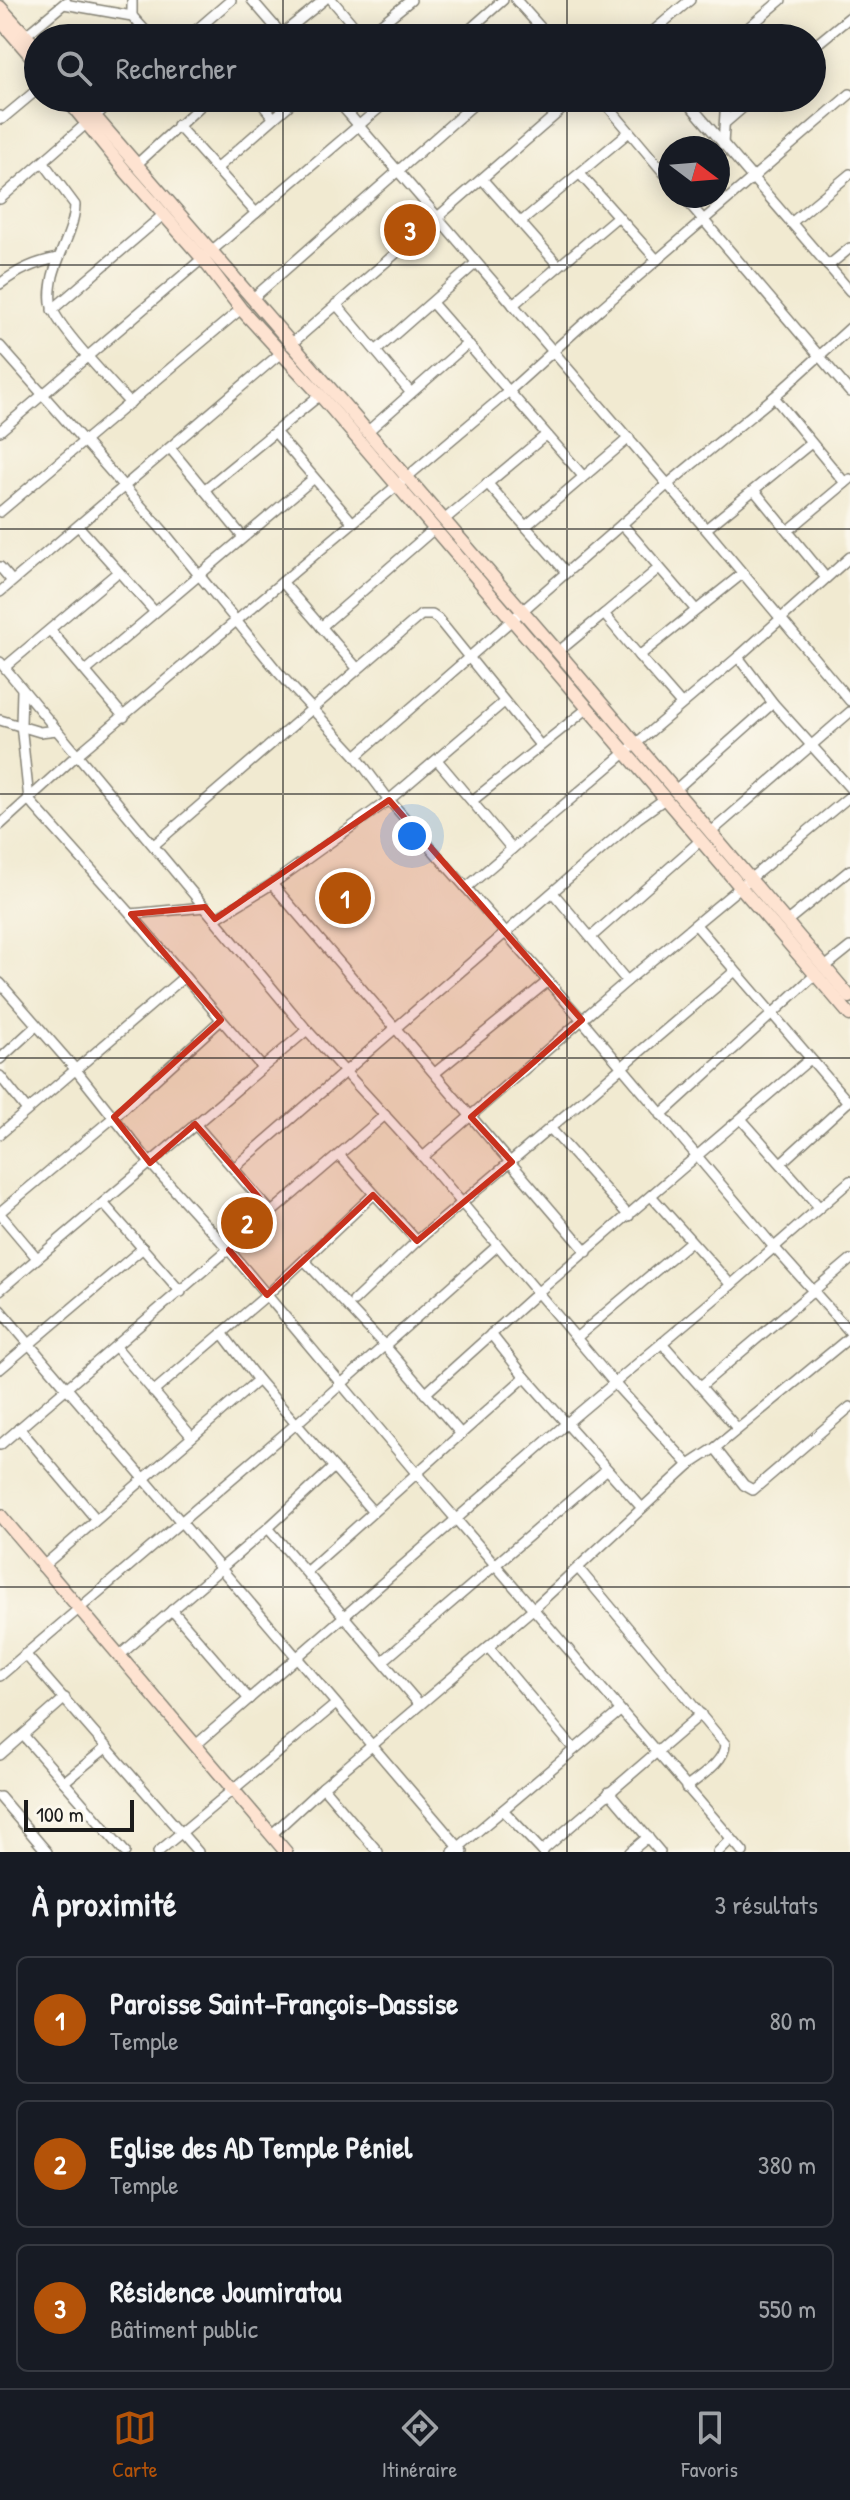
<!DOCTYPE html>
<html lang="fr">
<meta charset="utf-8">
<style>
:root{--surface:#171b24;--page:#242831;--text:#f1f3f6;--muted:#9ea1a6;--line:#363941;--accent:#b45309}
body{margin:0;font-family:"Patrick Hand",sans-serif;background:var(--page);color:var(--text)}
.compass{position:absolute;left:658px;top:136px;width:72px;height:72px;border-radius:50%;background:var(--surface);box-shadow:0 4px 20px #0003;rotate:106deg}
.scale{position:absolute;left:24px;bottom:20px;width:110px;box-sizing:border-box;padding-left:8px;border:4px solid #1c1c1c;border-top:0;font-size:22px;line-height:28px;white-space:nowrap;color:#1c1c1c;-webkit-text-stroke:6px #fbf7ec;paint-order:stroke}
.you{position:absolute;left:412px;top:836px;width:28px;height:28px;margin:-20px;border:6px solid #fff;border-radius:50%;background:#1a73e8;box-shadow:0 0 0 12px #1a73e833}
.badge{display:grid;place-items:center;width:52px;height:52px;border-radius:50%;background:var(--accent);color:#fff;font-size:26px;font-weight:700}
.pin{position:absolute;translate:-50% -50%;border:4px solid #fff;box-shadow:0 2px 8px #0006}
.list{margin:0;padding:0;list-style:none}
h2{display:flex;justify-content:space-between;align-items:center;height:104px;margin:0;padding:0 32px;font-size:34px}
h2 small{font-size:26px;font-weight:400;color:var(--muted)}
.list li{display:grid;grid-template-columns:52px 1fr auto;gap:24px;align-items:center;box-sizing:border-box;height:128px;margin:0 16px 16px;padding:0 16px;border:2px solid var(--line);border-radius:12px}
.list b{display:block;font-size:30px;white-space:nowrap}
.list p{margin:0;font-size:26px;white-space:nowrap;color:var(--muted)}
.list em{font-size:26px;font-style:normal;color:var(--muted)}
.icon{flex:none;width:44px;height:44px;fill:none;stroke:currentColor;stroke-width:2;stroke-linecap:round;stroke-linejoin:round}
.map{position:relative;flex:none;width:850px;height:1852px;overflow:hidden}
.search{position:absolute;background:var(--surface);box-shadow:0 4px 20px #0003;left:24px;right:24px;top:24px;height:88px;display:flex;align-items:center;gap:20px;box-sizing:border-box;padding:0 28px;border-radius:44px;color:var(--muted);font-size:30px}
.sheet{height:536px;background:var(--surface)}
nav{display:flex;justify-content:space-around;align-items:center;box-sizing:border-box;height:112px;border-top:2px solid var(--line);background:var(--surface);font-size:22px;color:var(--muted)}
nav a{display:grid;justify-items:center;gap:4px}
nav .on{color:var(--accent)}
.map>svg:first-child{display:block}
</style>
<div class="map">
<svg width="850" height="1852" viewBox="0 0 850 1852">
<rect width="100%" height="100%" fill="#fbf7ec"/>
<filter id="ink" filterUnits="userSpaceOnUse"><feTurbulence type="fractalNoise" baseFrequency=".0125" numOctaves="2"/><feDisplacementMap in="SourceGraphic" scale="16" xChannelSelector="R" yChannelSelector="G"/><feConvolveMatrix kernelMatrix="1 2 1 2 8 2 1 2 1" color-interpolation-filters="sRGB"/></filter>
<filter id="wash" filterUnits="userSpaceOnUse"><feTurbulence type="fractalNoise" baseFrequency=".006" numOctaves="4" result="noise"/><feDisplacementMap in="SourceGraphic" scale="32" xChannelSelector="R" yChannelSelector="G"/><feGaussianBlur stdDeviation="1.8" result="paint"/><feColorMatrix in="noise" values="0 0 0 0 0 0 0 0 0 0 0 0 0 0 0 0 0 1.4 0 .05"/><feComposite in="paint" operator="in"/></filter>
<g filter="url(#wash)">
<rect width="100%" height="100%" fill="#f1ead1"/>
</g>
<g filter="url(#ink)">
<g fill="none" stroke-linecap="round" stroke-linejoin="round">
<defs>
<g id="street">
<path d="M252 0 284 37"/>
<path d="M332 0 364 38 411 0"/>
<path d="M516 0 550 38"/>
<path d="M64 4 132 16 152 38"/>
<path d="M132 16V0"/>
<path d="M199 28 207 38"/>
<path d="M282 34 324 0"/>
<path d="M26 35 66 2"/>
<path d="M187 38 231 0"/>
<path d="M460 38 503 0"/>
<path d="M645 38 690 0"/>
<path d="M736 38 781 0"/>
<path d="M812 48 850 17"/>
<path d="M257 98 273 117"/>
<path d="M335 98 688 508 850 701"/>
<path d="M601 98 670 180"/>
<path d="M684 98 850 291"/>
<path d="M0 116 2 119 38 89"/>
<path d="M94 117 116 98"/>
<path d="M725 123 754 98"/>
<path d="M177 125 256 213"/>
<path d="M723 144 726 98"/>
<path d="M43 162 75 205C74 230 59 252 53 276 51 286 49 297 52 307 57 326 113 385 130 403"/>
<path d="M136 165 209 98"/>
<path d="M216 169 297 98"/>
<path d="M580 174 657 260"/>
<path d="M483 180 558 265"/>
<path d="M683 196 850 392"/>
<path d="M0 199 87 123"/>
<path d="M521 222 629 132"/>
<path d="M791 223 850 174"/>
<path d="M828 266 850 248"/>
<path d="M0 284C18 270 35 262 58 258"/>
<path d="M252 299 481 98"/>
<path d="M432 303 583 476"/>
<path d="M336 304 411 393"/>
<path d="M513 305 617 217"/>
<path d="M52 310 163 215"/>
<path d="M290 345 575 98"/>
<path d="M0 346 164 532 278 672 356 756 389 800 582 1020 773 1246 850 1332"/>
<path d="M377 350 475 264"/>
<path d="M774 397 845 483"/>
<path d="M0 431 391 98"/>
<path d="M275 432 352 522"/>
<path d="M367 432 467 344"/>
<path d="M170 448 242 536"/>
<path d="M487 483 566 572"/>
<path d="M204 490 320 395"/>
<path d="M754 490 826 578"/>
<path d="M0 512 241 309"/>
<path d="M444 520 546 435"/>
<path d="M622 524 696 610"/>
<path d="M526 526 629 438"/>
<path d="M79 527 154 611"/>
<path d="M706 529 811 443"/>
<path d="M788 531 850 479"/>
<path d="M0 567 12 581"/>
<path d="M283 583 357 668"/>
<path d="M0 592 282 352"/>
<path d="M321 627 434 529"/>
<path d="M50 630 124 717"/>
<path d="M558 652 604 614"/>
<path d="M639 656 604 614 659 568"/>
<path d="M738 657 773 703 850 788"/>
<path d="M0 662 307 1030 423 1157 615 1384 689 1465"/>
<path d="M5 667 118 572"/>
<path d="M87 670 314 478"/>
<path d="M22 690 21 724 29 800 131 914 262 1067"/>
<path d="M681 704 639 656 742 574"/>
<path d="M0 720 40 732 57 730"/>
<path d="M356 756 668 484 774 397 850 328"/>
<path d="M437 760 512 849"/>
<path d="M674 791 773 703"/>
<path d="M472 801 588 708"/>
<path d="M0 825 78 754 508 392 600 309 850 94"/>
<path d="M710 833 850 712"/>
<path d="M154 845 421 615H432L438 619 540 745"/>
<path d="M272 884 389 800 504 702"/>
<path d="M466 888 738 657 850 557"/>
<path d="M554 894 627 981"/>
<path d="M131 914 205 907"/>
<path d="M215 919 272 884 587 1252"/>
<path d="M786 922 850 870"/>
<path d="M696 925 848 1102"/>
<path d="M591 937 701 840"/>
<path d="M825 967 850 947"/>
<path d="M0 983 76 1070 150 1163 229 1250 417 1474 743 1852"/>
<path d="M0 1059 36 1026"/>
<path d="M435 1073 547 982"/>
<path d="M0 1076 27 1110"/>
<path d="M661 1115 815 975"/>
<path d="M742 1120 819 1207"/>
<path d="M195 1124 271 1212"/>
<path d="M550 1128 629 1216"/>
<path d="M0 1134 184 977"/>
<path d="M340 1156 417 1241"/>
<path d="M423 1157 627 981 850 796"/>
<path d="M781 1163 850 1100"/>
<path d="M234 1168 638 818 666 798"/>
<path d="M652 1197 731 1285"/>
<path d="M103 1203 181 1292"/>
<path d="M0 1212 114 1117 221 1020"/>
<path d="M0 1214 37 1258"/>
<path d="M305 1261 385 1346 461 1434"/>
<path d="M0 1290 307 1030"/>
<path d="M354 1301 417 1241 735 971"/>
<path d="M0 1310 463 1852"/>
<path d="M222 1333 258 1380 373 1512"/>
<path d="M491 1334 525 1377 642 1508"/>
<path d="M576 1338 691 1241"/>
<path d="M662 1343 737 1428"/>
<path d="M116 1347 192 1437"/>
<path d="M0 1369 143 1248"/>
<path d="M702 1385 850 1260"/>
<path d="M153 1392 267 1295 373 1195"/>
<path d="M425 1394 537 1293 810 1059"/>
<path d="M19 1428 96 1519"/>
<path d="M0 1445 385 1115"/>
<path d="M715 1448 744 1485 753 1490 850 1407"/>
<path d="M268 1528 419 1704"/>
<path d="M42 1567 258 1380"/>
<path d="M578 1568 725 1744C725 1762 699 1777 686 1788"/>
<path d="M307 1571 525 1377"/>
<path d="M172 1610 249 1699"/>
<path d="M488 1647 573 1748"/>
<path d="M25 1654 198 1852"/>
<path d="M120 1655 268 1528 334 1467"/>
<path d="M383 1661 606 1470"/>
<path d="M0 1676 296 1424 496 1247"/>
<path d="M23 1735 125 1852"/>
<path d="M197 1744 567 1423 731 1285 850 1181"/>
<path d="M0 1755 65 1698"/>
<path d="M64 1782 107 1747"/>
<path d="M323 1787 378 1852"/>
<path d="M609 1792 660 1852"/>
<path d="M0 1797 47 1852"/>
<path d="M503 1810 543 1852"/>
<path d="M271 1835 323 1787 534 1608 689 1465 715 1448 850 1337"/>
<path d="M542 1851 701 1714"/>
<path d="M158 1852 336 1704"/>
<path d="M453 1852 620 1711"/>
<path d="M630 1852 648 1837"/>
<path d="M718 1852 731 1839"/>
</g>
<g id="secondary">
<path d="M0 7 38 49"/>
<path d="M0 20 38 64"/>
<path d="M66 98 127 173 202 258 241 309 320 395 850 1015"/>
<path d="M79 98 558 652 850 997"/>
<path d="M0 1515 286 1852"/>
</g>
</defs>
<use href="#street" stroke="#868376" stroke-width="12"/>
<use href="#secondary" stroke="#868376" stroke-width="15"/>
<use href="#street" stroke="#fff" stroke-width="9"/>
<use href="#secondary" stroke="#fee3d1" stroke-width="12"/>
</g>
</g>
<path fill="#c8321e" fill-opacity="0.2" stroke="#c8321e" stroke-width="6" stroke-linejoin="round" d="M389 800 582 1020 471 1117 512 1162 417 1241 373 1195 267 1295 229 1250 271 1212 234 1168 195 1124 150 1163 114 1117 221 1020 131 914 205 907 215 919Z"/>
<path fill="none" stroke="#1c1c1c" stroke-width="2" stroke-opacity="0.55" d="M283 0V38M567 0V38M283 98V1852M567 98V1852M0 265H850M0 529H850M0 794H850M0 1058H850M0 1323H850M0 1587H850"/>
</svg>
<svg class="compass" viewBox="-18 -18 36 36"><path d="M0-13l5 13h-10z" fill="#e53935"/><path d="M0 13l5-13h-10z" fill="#9ea1a6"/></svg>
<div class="scale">100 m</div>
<div class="you"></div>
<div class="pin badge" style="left:345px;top:898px">1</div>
<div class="pin badge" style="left:247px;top:1223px">2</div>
<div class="pin badge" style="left:410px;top:230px">3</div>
<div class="search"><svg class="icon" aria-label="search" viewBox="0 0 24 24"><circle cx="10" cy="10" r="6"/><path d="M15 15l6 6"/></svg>Rechercher</div>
</div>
<section class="sheet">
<h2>À proximité<small>3 résultats</small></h2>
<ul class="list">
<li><span class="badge">1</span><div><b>Paroisse Saint-François-Dassise</b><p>Temple</p></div><em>80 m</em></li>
<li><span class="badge">2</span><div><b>Eglise des AD Temple Péniel</b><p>Temple</p></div><em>380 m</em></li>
<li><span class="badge">3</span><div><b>Résidence Joumiratou</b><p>Bâtiment public</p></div><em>550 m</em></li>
</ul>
</section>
<nav>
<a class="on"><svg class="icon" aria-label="map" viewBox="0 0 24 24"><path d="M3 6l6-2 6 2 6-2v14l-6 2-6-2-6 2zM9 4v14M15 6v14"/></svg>Carte</a>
<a><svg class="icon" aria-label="directions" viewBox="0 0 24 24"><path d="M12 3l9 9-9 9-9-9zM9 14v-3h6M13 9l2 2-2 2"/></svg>Itinéraire</a>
<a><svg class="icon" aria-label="saved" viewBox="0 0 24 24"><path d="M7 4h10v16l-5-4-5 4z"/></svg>Favoris</a>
</nav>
